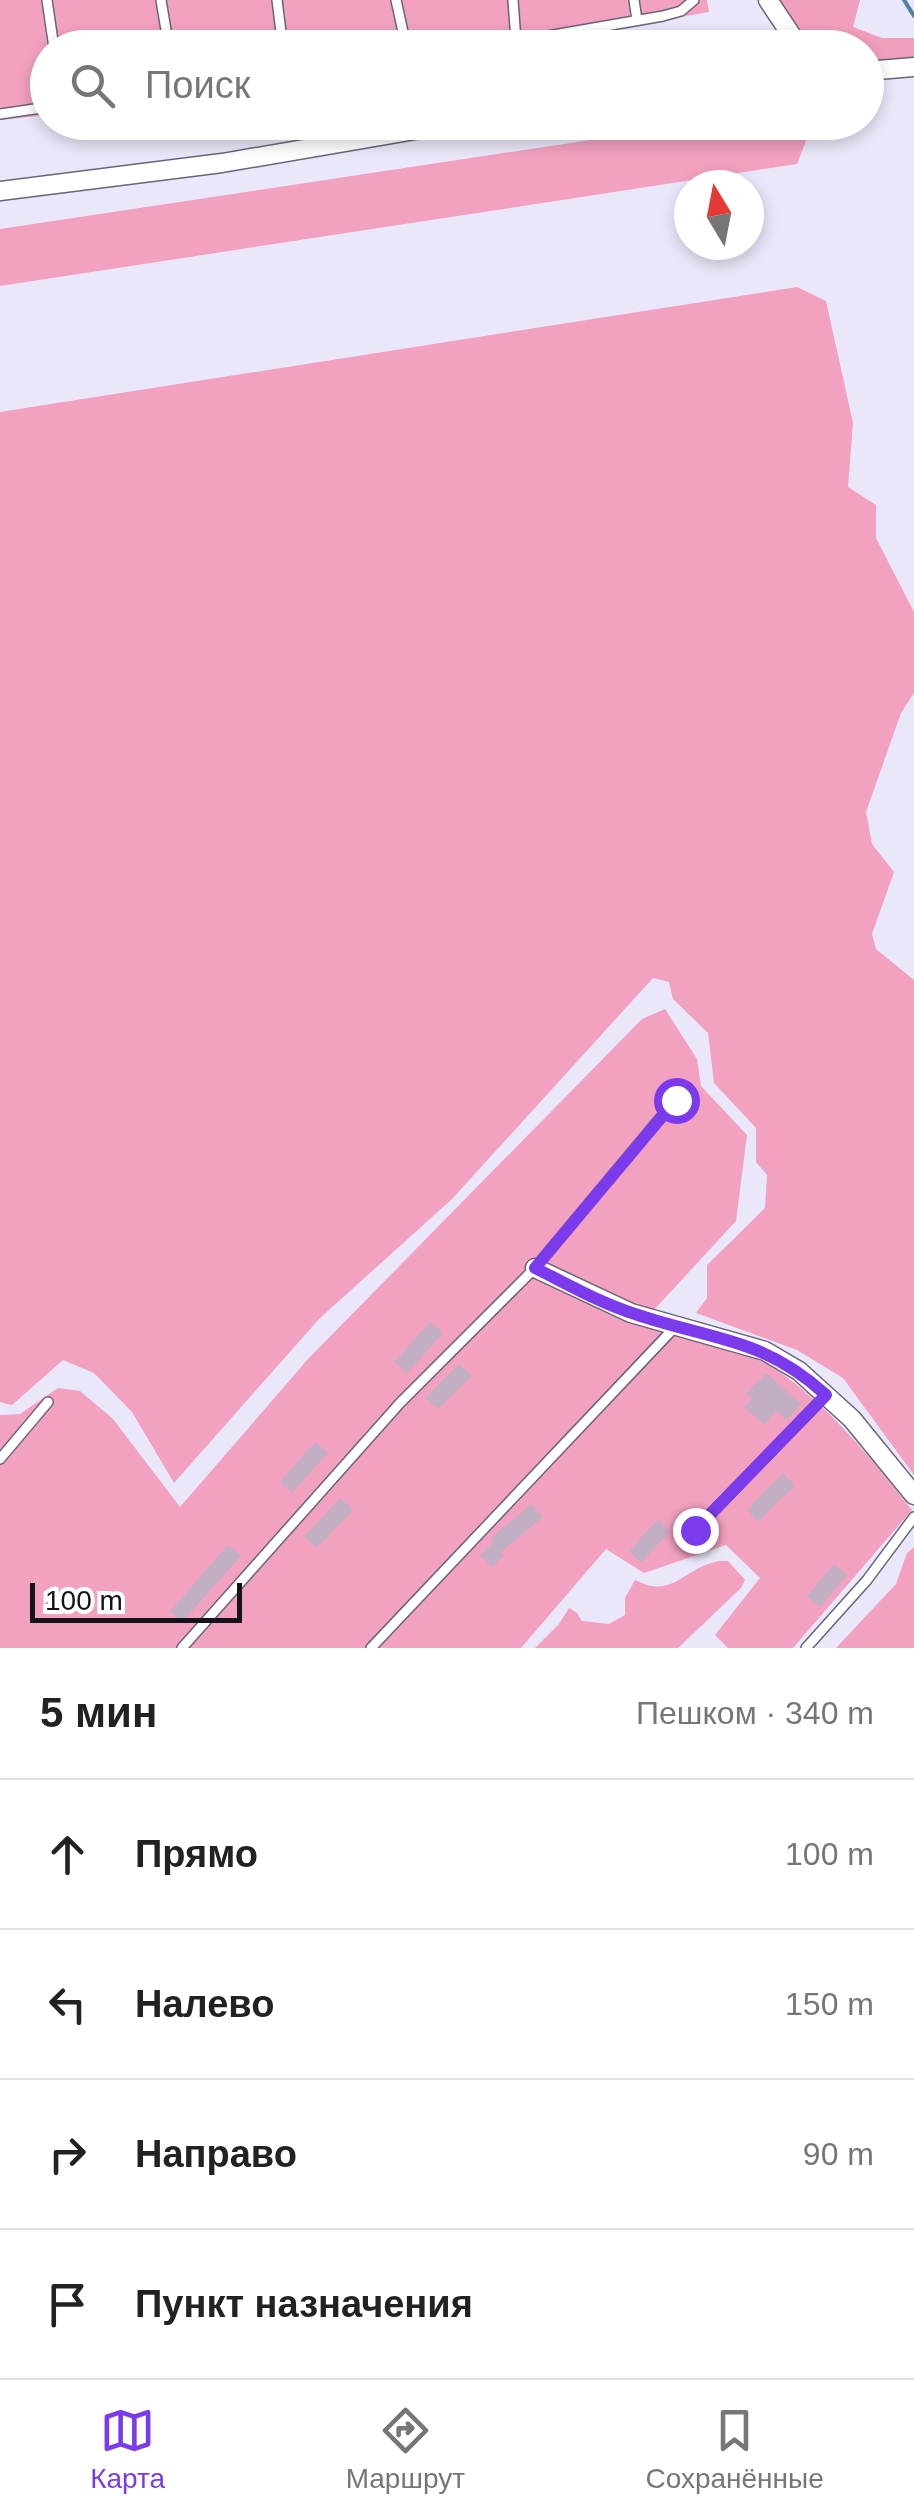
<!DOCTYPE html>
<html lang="ru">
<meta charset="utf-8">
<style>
:root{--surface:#fff;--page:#f2f2f2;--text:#222;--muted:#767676;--line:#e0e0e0;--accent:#7c3aed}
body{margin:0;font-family:Arial,sans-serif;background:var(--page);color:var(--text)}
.compass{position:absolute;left:674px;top:170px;width:90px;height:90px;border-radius:50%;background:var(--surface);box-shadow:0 5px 15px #0003;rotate:350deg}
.scale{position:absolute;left:30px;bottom:25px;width:212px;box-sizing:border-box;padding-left:10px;border:5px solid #14121b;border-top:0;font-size:28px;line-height:35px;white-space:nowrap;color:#14121b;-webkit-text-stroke:8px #fff;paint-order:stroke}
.stop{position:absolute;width:30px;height:30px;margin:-22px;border:8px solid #7c3aed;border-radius:50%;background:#fff}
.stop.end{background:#7c3aed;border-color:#fff;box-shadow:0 2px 10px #0008}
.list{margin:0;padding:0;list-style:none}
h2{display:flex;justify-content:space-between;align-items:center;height:130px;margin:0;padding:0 40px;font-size:42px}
h2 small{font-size:32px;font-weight:400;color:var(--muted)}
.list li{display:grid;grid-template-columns:65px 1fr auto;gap:30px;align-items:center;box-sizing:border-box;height:150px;padding:0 40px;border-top:2px solid var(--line)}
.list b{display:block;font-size:38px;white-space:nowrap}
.list em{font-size:32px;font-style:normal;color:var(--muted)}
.icon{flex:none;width:55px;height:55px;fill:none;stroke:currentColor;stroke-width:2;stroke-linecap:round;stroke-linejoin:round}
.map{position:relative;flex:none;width:914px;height:1648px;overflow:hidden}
.search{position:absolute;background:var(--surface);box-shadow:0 5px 15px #0003;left:30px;right:30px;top:30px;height:110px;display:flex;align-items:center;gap:25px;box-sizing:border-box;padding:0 35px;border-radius:55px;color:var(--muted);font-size:38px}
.sheet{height:730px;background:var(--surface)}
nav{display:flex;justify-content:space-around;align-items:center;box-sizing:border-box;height:140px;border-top:2px solid var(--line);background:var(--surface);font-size:28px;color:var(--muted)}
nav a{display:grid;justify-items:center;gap:5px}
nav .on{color:var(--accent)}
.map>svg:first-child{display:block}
</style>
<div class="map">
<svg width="914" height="1648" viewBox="0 0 914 1648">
<rect width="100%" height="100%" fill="#ebe7fb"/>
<g fill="#f2a1c0">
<path d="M0 0H707L709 12 513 47 48 48 47 115 0 120Z"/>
<path d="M703 123H808L811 128 797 164 0 286V229Z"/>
<path d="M797 287 826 301 853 423 848 487 876 505V538L914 612V693L901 713 866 812 872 844 894 872 872 934 876 949 914 980V1475L843 1378 797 1350 696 1313 707 1298V1265L765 1208 767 1175 756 1162V1128L714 1083 708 1033 673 999 669 982 653 978 452 1199 319 1319 174 1483 132 1412 94 1373 63 1360 12 1405 0 1402V412Z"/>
<path d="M665 1009 697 1059 701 1086 747 1135 736 1221 641 1324C673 1334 706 1340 738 1351 805 1373 869 1456 912 1510L793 1648H728L715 1635 760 1578 726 1545 644 1573 606 1549 521 1648H0V1415L20 1414 58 1388 80 1391 113 1419 180 1507 308 1359 642 1019Z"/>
<path d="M914 1547V1648H836L896 1584 907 1553Z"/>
<path d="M719 1561H728L745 1580 741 1588 678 1648H535L559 1624 569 1608 577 1613 582 1621 609 1624 625 1615V1598L635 1580C674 1600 682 1568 719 1561Z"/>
</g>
<path fill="#f29fbf" d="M777 0H860L853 27 882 38H914V61L867 64 866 48 812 47Z"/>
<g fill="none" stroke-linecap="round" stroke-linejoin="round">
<path stroke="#4a83a6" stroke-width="4" d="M904 0 914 16"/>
</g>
<g fill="#c3afc3">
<path d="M430 1322 443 1333 407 1373 394 1362Z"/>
<path d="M459 1364 472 1376 438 1409 425 1398Z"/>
<path d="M766 1373 801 1404 787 1420 777 1411 764 1425 744 1407 752 1399 746 1394Z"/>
<path d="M315 1442 328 1453 292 1493 280 1482Z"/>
<path d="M783 1473 795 1486 758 1522 747 1510Z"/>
<path d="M340 1498 353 1510 317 1548 304 1537Z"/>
<path d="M531 1504 543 1517 501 1552 504 1555 492 1567 480 1555 494 1541 491 1538Z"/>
<path d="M658 1519 670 1531 641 1563 629 1551Z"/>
<path d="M228 1545 241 1556 182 1622 170 1611Z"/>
<path d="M834 1564 847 1575 820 1607 807 1596Z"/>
</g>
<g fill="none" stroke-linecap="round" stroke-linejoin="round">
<defs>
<g id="lane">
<path d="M47 0 54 48"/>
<path d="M161 0 169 48"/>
<path d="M277 0 283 48"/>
<path d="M396 0 403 32 411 48"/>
<path d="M513 0 516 41"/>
<path d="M634 0 637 20"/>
<path d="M478 48 663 16 681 11 694 0"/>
<path d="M0 114 48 107"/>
<path d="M0 1459 48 1402"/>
<path d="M695 1530 826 1395"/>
<path d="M182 1648 400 1403 535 1268 676 1099"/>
<path d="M371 1648 675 1327"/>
<path d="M806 1648 867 1580 914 1517"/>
</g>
<g id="street">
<path d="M768 0 800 48"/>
<path d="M866 71 914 67"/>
<path d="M0 191 222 163 462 122"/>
<path d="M535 1268 631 1313 765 1351 799 1371 852 1419 914 1495"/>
</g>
</defs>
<use href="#lane" stroke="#69647a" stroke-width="12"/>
<use href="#street" stroke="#69647a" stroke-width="21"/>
<use href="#lane" stroke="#fff" stroke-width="9"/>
<use href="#street" stroke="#fff" stroke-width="18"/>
</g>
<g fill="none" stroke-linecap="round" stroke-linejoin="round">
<path stroke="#7c3aed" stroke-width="12" d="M676 1100 535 1268C567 1284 600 1303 635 1314 711 1340 763 1337 826 1395L695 1530"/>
</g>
</svg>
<svg class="compass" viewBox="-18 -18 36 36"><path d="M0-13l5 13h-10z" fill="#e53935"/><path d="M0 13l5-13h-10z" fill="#767676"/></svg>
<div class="scale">100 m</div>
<div class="stop" style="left:676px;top:1100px"></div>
<div class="stop end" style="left:695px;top:1530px"></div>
<div class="search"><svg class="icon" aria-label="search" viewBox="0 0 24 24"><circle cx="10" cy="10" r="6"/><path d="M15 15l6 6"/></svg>Поиск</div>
</div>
<section class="sheet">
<h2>5 мин<small>Пешком · 340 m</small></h2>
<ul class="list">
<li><svg class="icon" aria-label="ahead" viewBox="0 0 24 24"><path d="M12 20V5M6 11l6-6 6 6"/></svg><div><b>Прямо</b></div><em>100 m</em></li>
<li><svg class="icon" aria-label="left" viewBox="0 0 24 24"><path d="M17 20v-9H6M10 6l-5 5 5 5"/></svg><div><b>Налево</b></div><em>150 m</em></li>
<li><svg class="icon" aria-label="right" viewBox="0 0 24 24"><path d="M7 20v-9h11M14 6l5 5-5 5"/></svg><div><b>Направо</b></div><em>90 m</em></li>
<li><svg class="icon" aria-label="arrive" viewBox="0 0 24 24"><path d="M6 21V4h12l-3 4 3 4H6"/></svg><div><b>Пункт назначения</b></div></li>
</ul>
</section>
<nav>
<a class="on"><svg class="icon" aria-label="map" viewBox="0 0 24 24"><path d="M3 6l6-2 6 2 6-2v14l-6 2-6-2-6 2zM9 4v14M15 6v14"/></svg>Карта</a>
<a><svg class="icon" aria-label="directions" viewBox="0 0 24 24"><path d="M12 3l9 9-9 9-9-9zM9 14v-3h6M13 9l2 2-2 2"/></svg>Маршрут</a>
<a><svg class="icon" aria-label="saved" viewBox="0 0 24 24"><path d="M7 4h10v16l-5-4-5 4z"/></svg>Сохранённые</a>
</nav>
